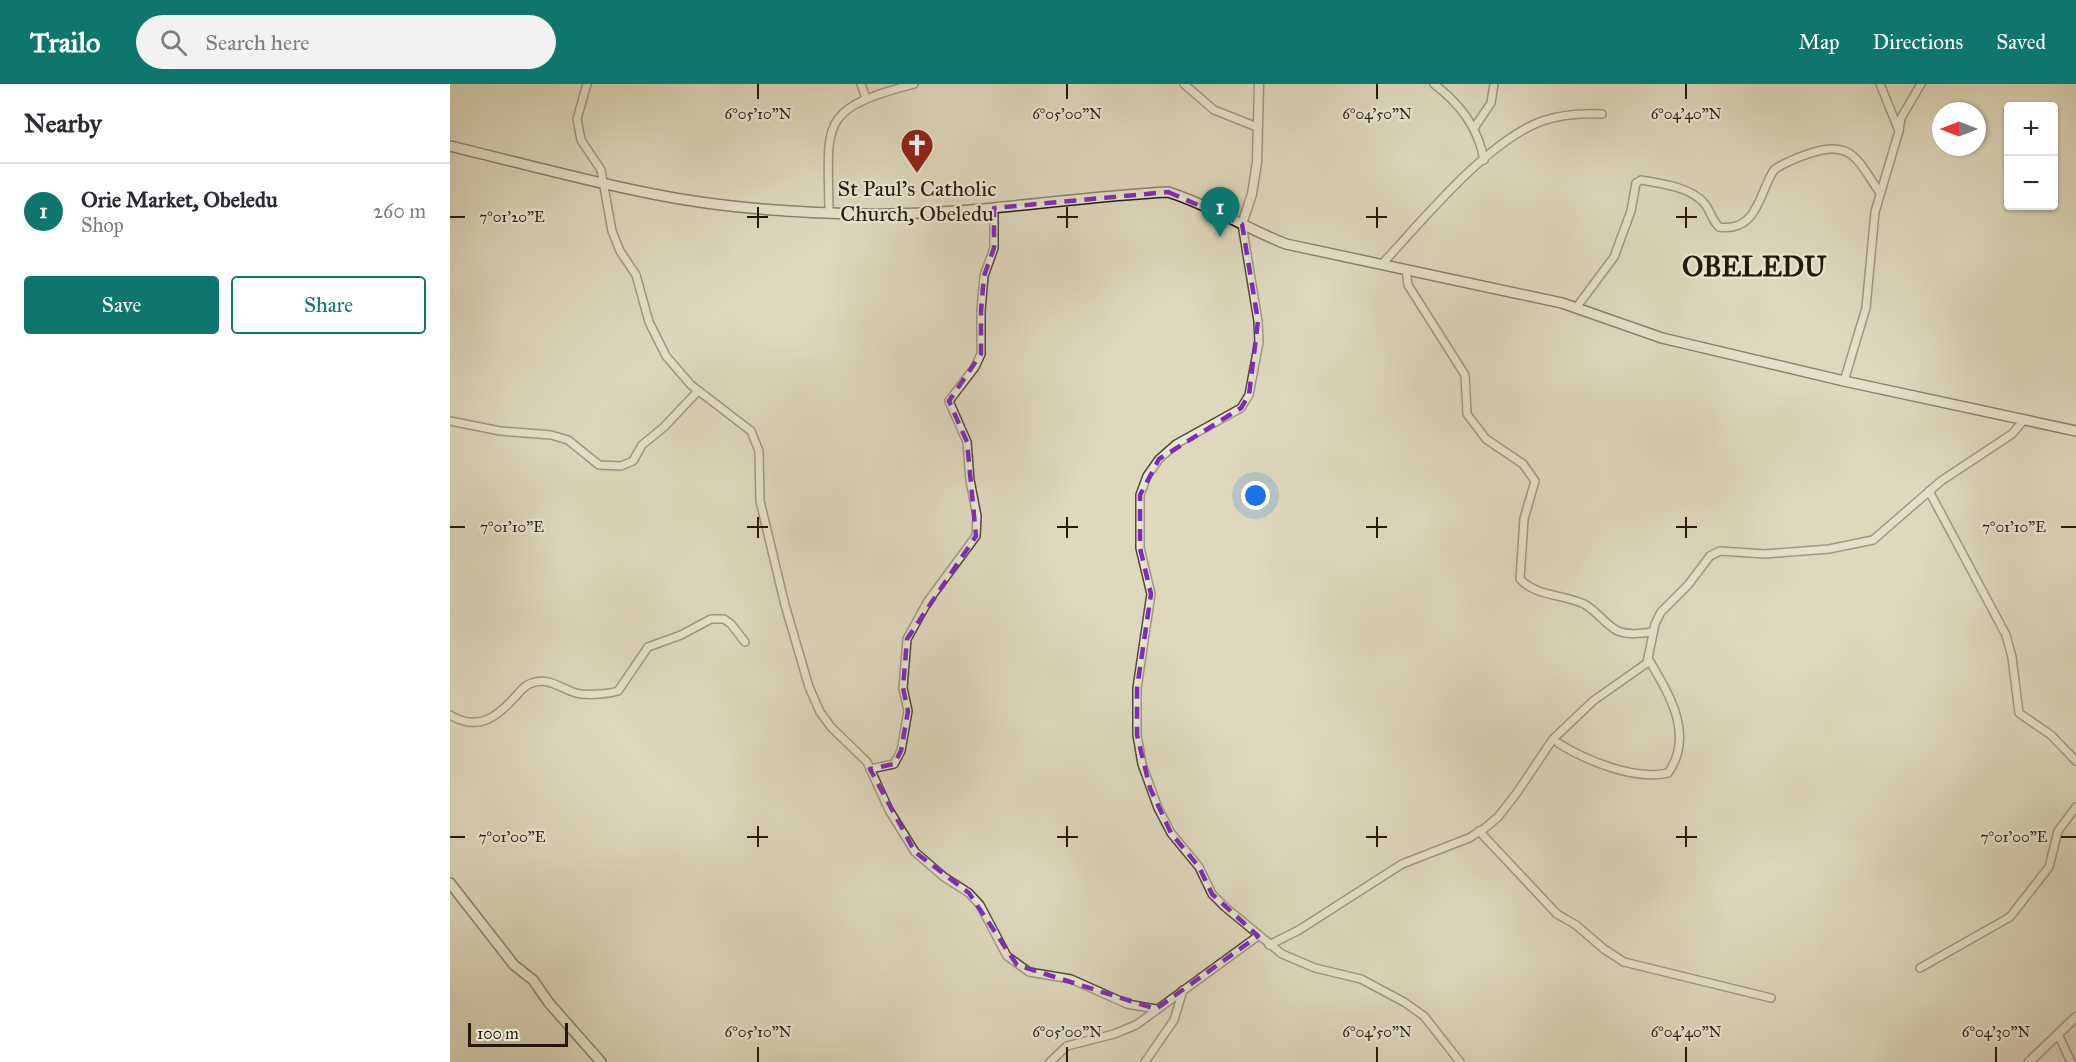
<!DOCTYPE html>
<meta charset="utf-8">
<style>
:root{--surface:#fff;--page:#f2f2f3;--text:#2b2b33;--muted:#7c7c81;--line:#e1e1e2;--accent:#0f766e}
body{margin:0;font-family:"IM FELL Great Primer",serif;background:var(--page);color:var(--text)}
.controls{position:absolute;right:18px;top:18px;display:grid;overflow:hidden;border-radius:6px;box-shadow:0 2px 4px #0004}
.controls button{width:54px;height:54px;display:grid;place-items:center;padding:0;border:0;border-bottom:2px solid var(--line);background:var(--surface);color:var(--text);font:30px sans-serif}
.compass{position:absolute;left:1482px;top:18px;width:54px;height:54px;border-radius:50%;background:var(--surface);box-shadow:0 2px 4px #0004;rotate:270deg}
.scale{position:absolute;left:18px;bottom:15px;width:100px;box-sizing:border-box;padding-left:6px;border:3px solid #26170a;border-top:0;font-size:16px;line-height:21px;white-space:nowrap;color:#26170a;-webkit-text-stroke:4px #eae6d4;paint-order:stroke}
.you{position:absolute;left:806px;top:412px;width:21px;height:21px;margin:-15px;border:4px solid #fff;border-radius:50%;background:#1a73e8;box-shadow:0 0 0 9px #1a73e833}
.badge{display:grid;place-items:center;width:39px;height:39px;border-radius:50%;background:var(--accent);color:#fff;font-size:20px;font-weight:700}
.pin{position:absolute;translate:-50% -50px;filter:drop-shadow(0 2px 3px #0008)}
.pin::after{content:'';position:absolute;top:32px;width:21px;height:18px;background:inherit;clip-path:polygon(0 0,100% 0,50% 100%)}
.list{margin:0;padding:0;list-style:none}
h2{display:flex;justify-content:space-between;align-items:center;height:78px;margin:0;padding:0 24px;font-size:26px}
h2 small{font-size:20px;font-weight:400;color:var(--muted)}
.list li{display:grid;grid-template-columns:39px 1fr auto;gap:18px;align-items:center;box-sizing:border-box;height:96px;padding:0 24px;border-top:2px solid var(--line)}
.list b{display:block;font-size:22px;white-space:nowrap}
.list p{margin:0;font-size:20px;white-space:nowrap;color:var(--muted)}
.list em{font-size:20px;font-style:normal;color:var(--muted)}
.actions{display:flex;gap:12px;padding:18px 24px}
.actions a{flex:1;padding:14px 0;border:2px solid var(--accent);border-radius:6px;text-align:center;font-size:21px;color:var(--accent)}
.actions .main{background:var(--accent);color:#fff}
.icon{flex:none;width:33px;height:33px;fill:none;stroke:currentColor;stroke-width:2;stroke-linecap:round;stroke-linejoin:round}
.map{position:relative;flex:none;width:1626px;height:978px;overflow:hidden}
header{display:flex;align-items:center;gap:36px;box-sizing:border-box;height:84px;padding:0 30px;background:var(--accent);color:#fff}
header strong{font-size:28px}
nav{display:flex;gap:33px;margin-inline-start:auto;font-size:21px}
.search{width:420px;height:54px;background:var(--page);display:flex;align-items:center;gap:15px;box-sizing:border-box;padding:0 21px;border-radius:33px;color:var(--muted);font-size:22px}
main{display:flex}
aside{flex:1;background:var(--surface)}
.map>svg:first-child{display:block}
</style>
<header>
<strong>Trailo</strong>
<div class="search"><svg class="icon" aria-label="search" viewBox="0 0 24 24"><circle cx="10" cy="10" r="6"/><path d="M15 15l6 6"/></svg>Search here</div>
<nav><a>Map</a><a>Directions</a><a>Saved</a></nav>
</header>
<main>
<aside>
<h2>Nearby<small></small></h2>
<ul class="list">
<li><span class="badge">1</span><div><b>Orie Market, Obeledu</b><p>Shop</p></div><em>260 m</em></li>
</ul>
<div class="actions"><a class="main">Save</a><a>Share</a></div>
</aside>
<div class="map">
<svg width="1626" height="978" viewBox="0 0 1626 978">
<rect width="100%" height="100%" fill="#dfd8bd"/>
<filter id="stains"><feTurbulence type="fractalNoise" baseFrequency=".00333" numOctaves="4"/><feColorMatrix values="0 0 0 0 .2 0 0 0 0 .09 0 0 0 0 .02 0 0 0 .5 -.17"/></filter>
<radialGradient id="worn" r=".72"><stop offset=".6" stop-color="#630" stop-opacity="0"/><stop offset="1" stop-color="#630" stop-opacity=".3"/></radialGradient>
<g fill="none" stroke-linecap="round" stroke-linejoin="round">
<defs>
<g id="minor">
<path d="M137 0 127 35 131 56 151 86 162 147 170 167 186 191 199 238 216 272 241 301 301 347 309 367 310 417 335 521 359 603 370 628 381 643 417 678 439 726 465 768 494 793 519 809 530 821 557 872 579 888 621 895 677 920 706 925"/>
<path d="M411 0 416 14"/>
<path d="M734 0 764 26 807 43"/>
<path d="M984 0C1010 20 1028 43 1034 76"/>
<path d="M1024 44 1041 19 1044 0"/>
<path d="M1449 47 1451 34 1471 0"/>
<path d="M379 128C378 38 368 25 464 0"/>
<path d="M792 140 808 237 809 258 799 311 791 324 726 360 709 375 697 392 690 411V464L701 510 687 604V651L692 680 708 724 721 749 749 783 762 810 775 823 832 870 865 884 911 895 954 918 974 932 1010 978"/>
<path d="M932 180C973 136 1036 58 1092 37 1110 31 1133 29 1152 30"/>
<path d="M956 185 958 201 1015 291 1017 330 1036 355 1073 380 1085 397 1074 435 1070 495C1087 513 1113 510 1134 520 1147 527 1154 539 1166 546 1177 552 1191 549 1203 548"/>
<path d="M1126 224 1164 173 1181 127 1186 99 1191 96C1209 99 1241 103 1254 119 1260 126 1262 136 1269 143 1308 149 1309 108 1324 86 1335 78 1346 74 1358 70 1402 54 1408 77 1430 109"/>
<path d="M1394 297 1416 224 1425 128 1449 47 1430 0"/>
<path d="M0 337 50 347 101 351 118 356 149 381 171 382 183 377 192 361 214 343 248 307"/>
<path d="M1479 407 1556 551 1562 573 1569 629 1601 651 1626 677"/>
<path d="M0 631C27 647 45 635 64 614 70 608 74 601 82 599 101 592 114 608 131 610 142 611 158 610 168 607L198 563 231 551 261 535H274L281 540 295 558"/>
<path d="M1108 659C1135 676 1185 697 1218 689 1245 651 1219 610 1199 576"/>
<path d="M420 685 444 680 451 667 458 627 453 604 457 555 478 517 526 452 527 432 520 396 517 358 499 317 525 283 531 270V227L534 192 544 164V124"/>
<path d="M1029 747 1107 830 1126 841 1154 865 1174 878 1321 914"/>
<path d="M819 861 849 846 952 780 1019 754 1035 744 1048 733 1066 710 1103 655 1143 617 1197 579 1205 540 1211 528 1238 501 1260 472 1270 467 1315 470 1379 465 1423 456 1491 397 1562 350 1574 336"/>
<path d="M1470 884 1560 833 1599 783 1608 747 1626 723"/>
<path d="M1608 950 1621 978"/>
<path d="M600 978 617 962 664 950 686 941 808 852"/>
<path d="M695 978 724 936 733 906"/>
</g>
<g id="tertiary">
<path d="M792 140 802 110 807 78 809 0"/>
<path d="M1579 978 1626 933"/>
</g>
<g id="secondary">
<path d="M0 62C67 78 135 97 203 110 272 124 345 129 415 130 516 132 617 113 718 108 760 121 795 144 836 160L1112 219 1212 254 1394 297 1626 347"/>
<path d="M0 799 64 881 83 896 99 919 151 978"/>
</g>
</defs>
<use href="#minor" stroke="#544737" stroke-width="10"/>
<use href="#tertiary" stroke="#544737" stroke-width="11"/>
<use href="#secondary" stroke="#26170a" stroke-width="12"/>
<use href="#minor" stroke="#eae6d4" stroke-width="7"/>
<use href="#tertiary" stroke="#eae6d4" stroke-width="8"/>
<use href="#secondary" stroke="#eae6d4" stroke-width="9"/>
</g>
<path d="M0 0H1626V978H0ZM718 108 792 140 808 237 799 311 791 324 709 375 690 411V464L701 510 687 604V651L700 704 721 749 749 783 762 810 808 852 706 925 567 881 519 809 465 768 420 685 444 680 451 667 458 627 453 604 457 555 526 452 517 358 499 317 531 270V227L534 192 544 164V124Z" fill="#dfd8bd" fill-opacity=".55" fill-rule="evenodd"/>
<path fill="none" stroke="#7b2cbf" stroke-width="4.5" stroke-dasharray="12 8" stroke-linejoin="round" d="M718 108 792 140 808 237 799 311 791 324 709 375 690 411V464L701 510 687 604V651L700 704 721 749 749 783 762 810 808 852 706 925 567 881 519 809 465 768 420 685 444 680 451 667 458 627 453 604 457 555 526 452 517 358 499 317 531 270V227L534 192 544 164V124Z"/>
<path fill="none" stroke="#26170a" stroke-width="2" d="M308 0V15M617 0V15M927 0V15M1236 0V15M308 123V144M617 123V144M927 123V144M1236 123V144M0 133H15M297 133H318M607 133H628M916 133H937M1226 133H1247M308 433V454M617 433V454M927 433V454M1236 433V454M0 443H15M297 443H318M607 443H628M916 443H937M1226 443H1247M1611 443H1626M308 742V763M617 742V763M927 742V763M1236 742V763M0 753H15M297 753H318M607 753H628M916 753H937M1226 753H1247M1611 753H1626M308 963V978M617 963V978M927 963V978M1236 963V978M1546 963V978"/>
<defs>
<symbol id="church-pin" viewBox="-11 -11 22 30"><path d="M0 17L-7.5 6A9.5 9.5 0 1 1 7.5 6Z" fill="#8f2418" stroke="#eae6d4"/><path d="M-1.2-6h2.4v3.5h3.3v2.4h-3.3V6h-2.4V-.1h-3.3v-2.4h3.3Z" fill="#fff"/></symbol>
</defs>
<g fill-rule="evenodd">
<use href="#church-pin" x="448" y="42" width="38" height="52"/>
</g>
<g text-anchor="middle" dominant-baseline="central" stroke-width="4.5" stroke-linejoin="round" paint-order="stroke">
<g font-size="22" fill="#26170a" stroke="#eae6d4">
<text x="467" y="104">St Paul's Catholic<tspan x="467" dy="25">Church, Obeledu</tspan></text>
</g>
<g font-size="28" font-weight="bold" fill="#26170a" stroke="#eae6d4">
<text x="1304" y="182">OBELEDU</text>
</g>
</g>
<g font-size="15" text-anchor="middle" fill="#26170a" stroke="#eae6d4" stroke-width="4.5" stroke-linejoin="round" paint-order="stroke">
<text x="308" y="35">6°05'10"N</text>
<text x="617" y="35">6°05'00"N</text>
<text x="927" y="35">6°04'50"N</text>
<text x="1236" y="35">6°04'40"N</text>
<text x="62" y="138">7°01'20"E</text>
<text x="1564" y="448">7°01'10"E</text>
<text x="62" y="448">7°01'10"E</text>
<text x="1564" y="758">7°01'00"E</text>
<text x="62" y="758">7°01'00"E</text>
<text x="308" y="953">6°05'10"N</text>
<text x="617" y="953">6°05'00"N</text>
<text x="927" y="953">6°04'50"N</text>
<text x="1236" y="953">6°04'40"N</text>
<text x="1546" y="953">6°04'30"N</text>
</g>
<rect width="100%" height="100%" filter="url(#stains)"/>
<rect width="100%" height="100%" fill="url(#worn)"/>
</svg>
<div class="controls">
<button>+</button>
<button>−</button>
</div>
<svg class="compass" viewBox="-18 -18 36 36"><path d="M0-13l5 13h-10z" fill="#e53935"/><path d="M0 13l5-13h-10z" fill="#7c7c81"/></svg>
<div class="scale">100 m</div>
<div class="you"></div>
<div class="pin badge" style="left:770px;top:153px">1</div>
</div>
</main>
